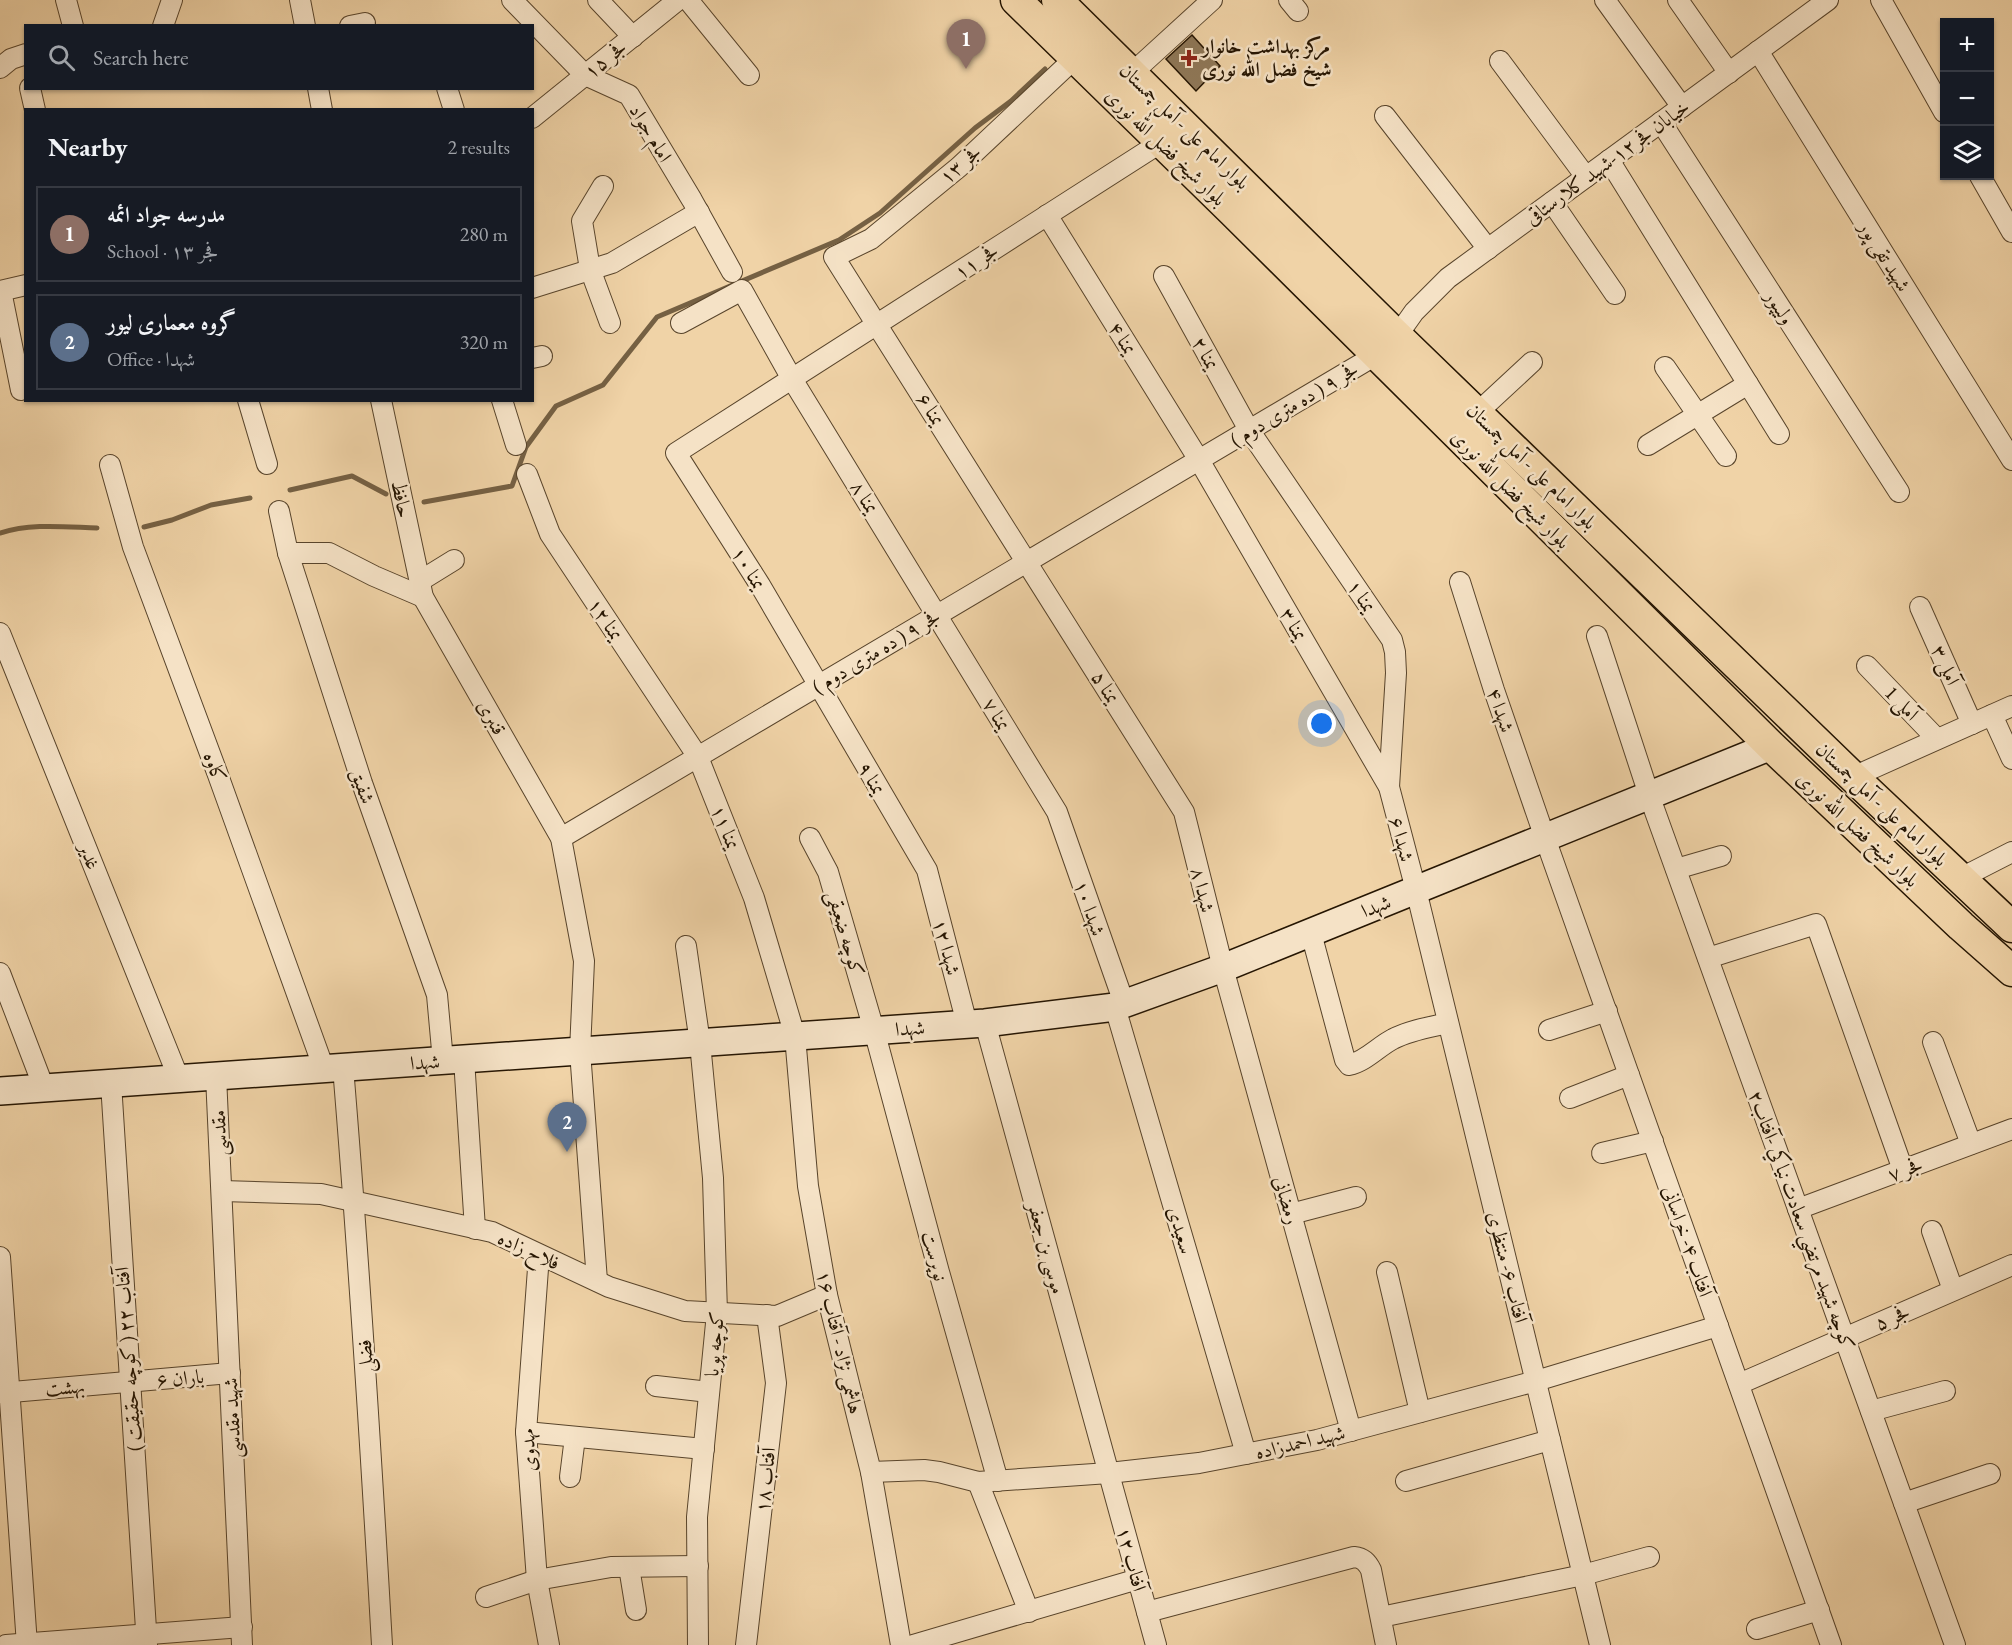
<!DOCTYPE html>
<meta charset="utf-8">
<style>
:root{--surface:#171b24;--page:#242831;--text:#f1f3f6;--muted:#9ea1a6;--line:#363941;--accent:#b45309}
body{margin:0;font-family:"EB Garamond",Amiri,serif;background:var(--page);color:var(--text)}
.controls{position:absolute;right:18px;top:18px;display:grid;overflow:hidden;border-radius:0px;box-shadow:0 2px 4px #0004}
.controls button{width:54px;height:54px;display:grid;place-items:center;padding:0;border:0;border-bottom:2px solid var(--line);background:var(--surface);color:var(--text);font:30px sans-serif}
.you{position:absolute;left:1322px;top:724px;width:21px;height:21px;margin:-15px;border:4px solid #fff;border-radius:50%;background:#1a73e8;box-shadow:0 0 0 9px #1a73e833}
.badge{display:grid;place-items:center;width:39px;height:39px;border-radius:50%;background:var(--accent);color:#fff;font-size:20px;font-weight:700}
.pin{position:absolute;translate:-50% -50px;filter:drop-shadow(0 2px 3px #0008)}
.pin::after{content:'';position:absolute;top:32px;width:21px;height:18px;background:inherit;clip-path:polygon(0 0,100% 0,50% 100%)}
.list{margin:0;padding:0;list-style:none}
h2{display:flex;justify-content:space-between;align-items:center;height:78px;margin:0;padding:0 24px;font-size:26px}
h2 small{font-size:20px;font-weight:400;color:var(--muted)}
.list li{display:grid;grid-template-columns:39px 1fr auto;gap:18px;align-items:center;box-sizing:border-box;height:96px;margin:0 12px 12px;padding:0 12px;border:2px solid var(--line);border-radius:0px}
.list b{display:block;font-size:22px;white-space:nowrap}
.list p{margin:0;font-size:20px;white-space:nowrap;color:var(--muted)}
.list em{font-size:20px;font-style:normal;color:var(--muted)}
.icon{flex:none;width:33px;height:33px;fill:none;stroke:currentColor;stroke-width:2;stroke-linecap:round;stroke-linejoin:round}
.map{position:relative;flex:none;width:2012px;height:1645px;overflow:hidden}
.search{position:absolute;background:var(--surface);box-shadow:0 2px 4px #0004;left:24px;top:24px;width:510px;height:66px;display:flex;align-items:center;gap:15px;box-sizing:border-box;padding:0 21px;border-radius:0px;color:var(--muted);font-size:22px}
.panel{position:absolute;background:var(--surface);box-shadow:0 2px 4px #0004;left:24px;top:108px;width:510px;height:294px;border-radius:0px}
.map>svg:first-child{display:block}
</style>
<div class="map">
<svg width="2012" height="1645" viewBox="0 0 2012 1645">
<rect width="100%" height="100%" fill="#f0d3a7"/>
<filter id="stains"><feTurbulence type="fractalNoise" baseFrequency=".00333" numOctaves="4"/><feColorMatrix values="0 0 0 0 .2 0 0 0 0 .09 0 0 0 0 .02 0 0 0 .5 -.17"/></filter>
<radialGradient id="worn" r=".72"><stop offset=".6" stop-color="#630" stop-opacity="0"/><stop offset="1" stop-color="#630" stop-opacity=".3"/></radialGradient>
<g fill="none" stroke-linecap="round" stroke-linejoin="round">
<g stroke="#756043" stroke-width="5">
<path d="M290 490 352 476 386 494"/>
<path d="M424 502 512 486 526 447 556 406 603 385 657 317 839 240 880 213 975 128 1011 101 1045 69"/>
<path d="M144 527 172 520 211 505 250 498"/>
<path d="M0 533C31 523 65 527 97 528"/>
</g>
</g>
<path fill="#8f7858" stroke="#251502" stroke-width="1.5" d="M1192 35 1220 66 1196 91 1166 59Z"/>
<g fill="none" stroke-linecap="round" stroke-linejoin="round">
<defs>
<g id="street">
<path d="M66 0 73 26"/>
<path d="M300 0 305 26"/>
<path d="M512 0 585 75 629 95 692 200 732 272"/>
<path d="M598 0 633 37"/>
<path d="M688 0 749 75"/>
<path d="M1289 0 1298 11"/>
<path d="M1605 0 1682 107"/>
<path d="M1678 0 1729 73"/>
<path d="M1881 0 1944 112"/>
<path d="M163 26 172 0"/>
<path d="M350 26 365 23"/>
<path d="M1758 51 2012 460"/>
<path d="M1075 58 959 167 871 239 834 257 1184 812 1223 968 1351 1431"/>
<path d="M1500 61 1586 177"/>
<path d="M0 68 11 59 26 54"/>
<path d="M1131 74 1212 0"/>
<path d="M30 88 35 110"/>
<path d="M318 88 322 110"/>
<path d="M447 88 454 110"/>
<path d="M1385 116 1488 249"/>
<path d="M532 118 678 0"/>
<path d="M1661 122 1899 492"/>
<path d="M1609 160 1779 434"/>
<path d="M1980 176 2012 232"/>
<path d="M603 186 582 221 590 269 610 323"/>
<path d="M1552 202 1615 294"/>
<path d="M1047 215 1199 460 1389 787 1416 890 1600 1645"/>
<path d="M1164 276 1249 430 1392 640 1395 652 1396 673 1389 787"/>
<path d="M532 288 612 263 699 212"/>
<path d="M0 291 26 285"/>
<path d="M1 291 21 390"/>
<path d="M681 323 742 290 792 379 1057 812 1124 1003"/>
<path d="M1397 336 1414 312 1448 278 1828 0"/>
<path d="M532 358 542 356"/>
<path d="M1665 367 1726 456"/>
<path d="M248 400 267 464"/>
<path d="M381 400 423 597 561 838 584 961 580 1051 597 1281"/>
<path d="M502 400 516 445"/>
<path d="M1477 413 1532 362"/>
<path d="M1648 445 1748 384"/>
<path d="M110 465 133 547 218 775 324 1069"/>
<path d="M527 474 550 534 698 757 754 898 795 1036 808 1186 827 1295 871 1472 901 1645"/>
<path d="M279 511 288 553 362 783 437 995 443 1061"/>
<path d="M288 553H329L374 576 423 597"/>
<path d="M420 581 454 560"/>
<path d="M1460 582 1494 690 1545 838 1831 1645"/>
<path d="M1920 607 1972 724"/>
<path d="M0 633 179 1079"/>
<path d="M1597 636 1649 795 1955 1645"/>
<path d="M1867 666 1937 739"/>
<path d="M1992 715 2012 759"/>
<path d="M1853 777 2012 706"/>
<path d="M561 838 1376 355"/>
<path d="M810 838 828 872 874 1030 939 1272 998 1481"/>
<path d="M1676 869 1721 856"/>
<path d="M1961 878 2012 852"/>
<path d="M1311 933 1345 1060 1349 1065C1365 1062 1379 1046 1393 1039 1410 1030 1431 1027 1448 1023"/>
<path d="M686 946 700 1043 713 1178 717 1313 697 1517 698 1645"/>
<path d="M1708 958 1816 924 1903 1170"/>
<path d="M0 973 44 1088"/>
<path d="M1115 1007 1246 1454"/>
<path d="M985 1023 1156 1645"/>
<path d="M967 1024 927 870 760 585 676 453 1160 143"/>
<path d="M1549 1030 1607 1011"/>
<path d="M1933 1042 1971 1144"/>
<path d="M464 1059 475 1229"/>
<path d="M343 1067C359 1260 371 1452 382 1645"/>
<path d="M216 1076 242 1645"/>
<path d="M111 1083 147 1645"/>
<path d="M1570 1098 1629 1075"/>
<path d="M1602 1153 1653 1141"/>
<path d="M222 1191 321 1194 492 1232 609 1287 685 1311 777 1316 827 1295"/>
<path d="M1798 1209 2012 1129"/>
<path d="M1291 1214 1356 1197"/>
<path d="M1932 1231 1953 1290"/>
<path d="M539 1255 526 1432 537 1580 549 1645"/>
<path d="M0 1257 27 1645"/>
<path d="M1387 1272 1420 1412"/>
<path d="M1739 1384 2012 1265"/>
<path d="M656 1386 709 1392"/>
<path d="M0 1393 230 1373"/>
<path d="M1871 1411 1945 1391"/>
<path d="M526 1432 704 1449"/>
<path d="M871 1472 924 1470 939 1472 978 1482 1109 1473 1199 1463 1317 1440 1536 1381 1718 1326"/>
<path d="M570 1477 575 1437"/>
<path d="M1406 1481 1550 1440"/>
<path d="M978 1482 1029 1612"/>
<path d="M1904 1503 1990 1474"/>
<path d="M629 1567 636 1610"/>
<path d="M486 1597 537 1580 611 1567 698 1566"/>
<path d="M1147 1612 1354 1557C1363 1558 1367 1562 1371 1570L1386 1645"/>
<path d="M1381 1617 1583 1575 1649 1557"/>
<path d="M1757 1629 1819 1610"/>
<path d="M6 1645 242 1627"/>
<path d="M746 1645 776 1383 767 1315"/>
<path d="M913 1645 1138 1579"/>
</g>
<path id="secondary" d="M0 1091 985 1023 1115 1007 1223 968 1771 746"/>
<g id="primary">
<path d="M1016 0 1233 212 1771 746 1961 926 2012 971"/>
<path d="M1057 0 1397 336 1853 777 2012 927"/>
</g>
</defs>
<use href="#street" stroke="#58442b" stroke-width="22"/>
<use href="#secondary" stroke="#251502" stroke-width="30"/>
<use href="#primary" stroke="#251502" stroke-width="33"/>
<use href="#street" stroke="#f5e2c6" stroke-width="20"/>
<use href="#secondary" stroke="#f5e2c6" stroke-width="27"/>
<use href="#primary" stroke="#f0d3a7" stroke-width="30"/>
</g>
<path fill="#8f2418" stroke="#f5e2c6" stroke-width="2" d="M1186 49h6v6h6v6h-6v6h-6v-6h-6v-6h6z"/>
<g text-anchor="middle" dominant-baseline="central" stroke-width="5" stroke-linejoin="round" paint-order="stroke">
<g font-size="20" font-weight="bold" fill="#251502" stroke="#f5e2c6" text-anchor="start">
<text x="1202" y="46">مرکز بهداشت خانوار<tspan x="1202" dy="23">شیخ فضل الله نوری</tspan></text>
</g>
<g font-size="20" fill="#251502" stroke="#f5e2c6">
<text transform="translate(605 59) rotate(-39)">فجر ۱۵</text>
<text transform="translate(1185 126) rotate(44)">بلوار امام علی - آمل چمستان</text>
<text transform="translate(651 133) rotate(59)">امام جواد</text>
<text transform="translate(1166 147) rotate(44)">بلوار شیخ فضل الله نوری</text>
<text transform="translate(1607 162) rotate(-36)">خيابان فجر۱۲-شهيد كلارستاقی</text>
<text transform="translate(960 164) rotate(-41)">فجر ۱۳</text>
<text transform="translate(1885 256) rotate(58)">شهید تقی پور</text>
<text transform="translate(976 261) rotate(-33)">فجر ۱۱</text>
<text transform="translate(1780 307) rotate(57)">ولیپور</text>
<text transform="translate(1123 338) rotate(58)">یمنا ۴</text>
<text transform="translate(1206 353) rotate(61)">یمنا ۲</text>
<text transform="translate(1294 404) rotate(-31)">فجر ۹ ( ده متری دوم )</text>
<text transform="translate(931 409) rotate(58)">یمنا ۶</text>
<text transform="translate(1532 466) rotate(44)">بلوار امام علی - آمل چمستان</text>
<text transform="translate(1511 489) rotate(45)">بلوار شیخ فضل الله نوری</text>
<text transform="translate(865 497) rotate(58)">یمنا ۸</text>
<text transform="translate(402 499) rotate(78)">حافظ</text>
<text transform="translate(749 568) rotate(58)">یمنا ۱۰</text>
<text transform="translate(1362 596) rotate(56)">یمنا ۱</text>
<text transform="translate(606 619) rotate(56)">یمنا ۱۲</text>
<text transform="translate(1294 624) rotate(60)">یمنا ۳</text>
<text transform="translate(876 651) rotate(-31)">فجر ۹ ( ده متری دوم )</text>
<text transform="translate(1946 665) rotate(66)">آملی ۳</text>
<text transform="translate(1106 687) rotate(58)">یمنا ۵</text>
<text transform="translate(1902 703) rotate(46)">آملی 1</text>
<text transform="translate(1501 710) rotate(71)">شهدا ۴</text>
<text transform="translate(997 714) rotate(59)">یمنا ۷</text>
<text transform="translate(492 717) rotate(60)">قنبری</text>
<text transform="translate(215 767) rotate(70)">کاوه</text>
<text transform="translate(872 778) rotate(59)">یمنا ۹</text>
<text transform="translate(363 786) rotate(71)">شفیق</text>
<text transform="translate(1882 804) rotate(43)">بلوار امام علی - آمل چمستان</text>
<text transform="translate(726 827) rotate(68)">یمنا ۱۱</text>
<text transform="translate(1858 829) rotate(43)">بلوار شیخ فضل الله نوری</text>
<text transform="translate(1402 839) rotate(75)">شهدا ۶</text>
<text transform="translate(90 856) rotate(68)">غدیر</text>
<text transform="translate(1203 890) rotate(76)">شهدا ۸</text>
<text transform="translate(1376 906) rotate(-22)">شهدا</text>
<text transform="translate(1090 908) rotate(71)">شهدا ۱۰</text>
<text transform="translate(846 933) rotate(74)">کوچه ضعیقی</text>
<text transform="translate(947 947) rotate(75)">شهدا ۱۲</text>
<text transform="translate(910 1028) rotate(-4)">شهدا</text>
<text transform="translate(425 1062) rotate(-4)">شهدا</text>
<text transform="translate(219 1133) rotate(-93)">مقدسی</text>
<text transform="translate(1905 1169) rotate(-20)">فجر ۷</text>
<text transform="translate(1287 1200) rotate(74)">رمضانی</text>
<text transform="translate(1802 1220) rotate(70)">كوچه شهيد مرتضي سعادت نياكي -آفتاب۲</text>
<text transform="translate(1181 1230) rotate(74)">سعیدی</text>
<text transform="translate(1688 1241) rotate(71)">آفتاب ۴- خراسانی</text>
<text transform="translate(1047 1248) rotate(75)">موسی بن جعفر</text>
<text transform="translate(529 1250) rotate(25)">فلاح زاده</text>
<text transform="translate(935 1256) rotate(75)">نوپرست</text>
<text transform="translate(1508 1267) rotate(76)">آفتاب ۶- منتظری</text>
<text transform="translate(1892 1317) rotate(-24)">فجر ۵</text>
<text transform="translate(840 1342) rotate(77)">هاشمی نژاد - آقتاب ۱۶</text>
<text transform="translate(714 1344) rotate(-85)">کوچه پویا</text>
<text transform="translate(365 1356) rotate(-94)">فضلی</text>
<text transform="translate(128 1359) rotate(-94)">آفتاب ۲۲ ( کوچه حقیقت )</text>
<text transform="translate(180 1378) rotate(-5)">باران ۶</text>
<text transform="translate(65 1387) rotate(-5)">بهشت</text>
<text transform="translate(232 1418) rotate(-93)">شهید مقدسی</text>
<text transform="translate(1300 1442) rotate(-13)">شهید احمدزاده</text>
<text transform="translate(528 1450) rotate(-93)">مهدوی</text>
<text transform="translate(765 1480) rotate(-84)">آفتاب ۱۸</text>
<text transform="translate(1132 1559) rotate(75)">آفتاب ۱۲</text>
</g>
</g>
<rect width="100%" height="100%" filter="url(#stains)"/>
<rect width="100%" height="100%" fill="url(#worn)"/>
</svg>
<div class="controls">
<button>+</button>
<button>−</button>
<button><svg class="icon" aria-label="layers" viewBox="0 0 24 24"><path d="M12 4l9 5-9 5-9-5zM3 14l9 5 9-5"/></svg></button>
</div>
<div class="you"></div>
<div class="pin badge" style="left:966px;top:69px;background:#8d6e63">1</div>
<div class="pin badge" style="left:567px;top:1152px;background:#5c6f8a">2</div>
<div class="search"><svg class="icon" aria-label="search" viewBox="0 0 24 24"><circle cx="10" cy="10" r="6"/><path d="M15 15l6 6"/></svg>Search here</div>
<section class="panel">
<h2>Nearby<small>2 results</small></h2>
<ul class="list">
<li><span class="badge" style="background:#8d6e63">1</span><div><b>مدرسه جواد ائمه</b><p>School · فجر ۱۳</p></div><em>280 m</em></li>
<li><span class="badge" style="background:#5c6f8a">2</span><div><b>گروه معماری لیور</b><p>Office · شهدا</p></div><em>320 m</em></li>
</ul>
</section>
</div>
